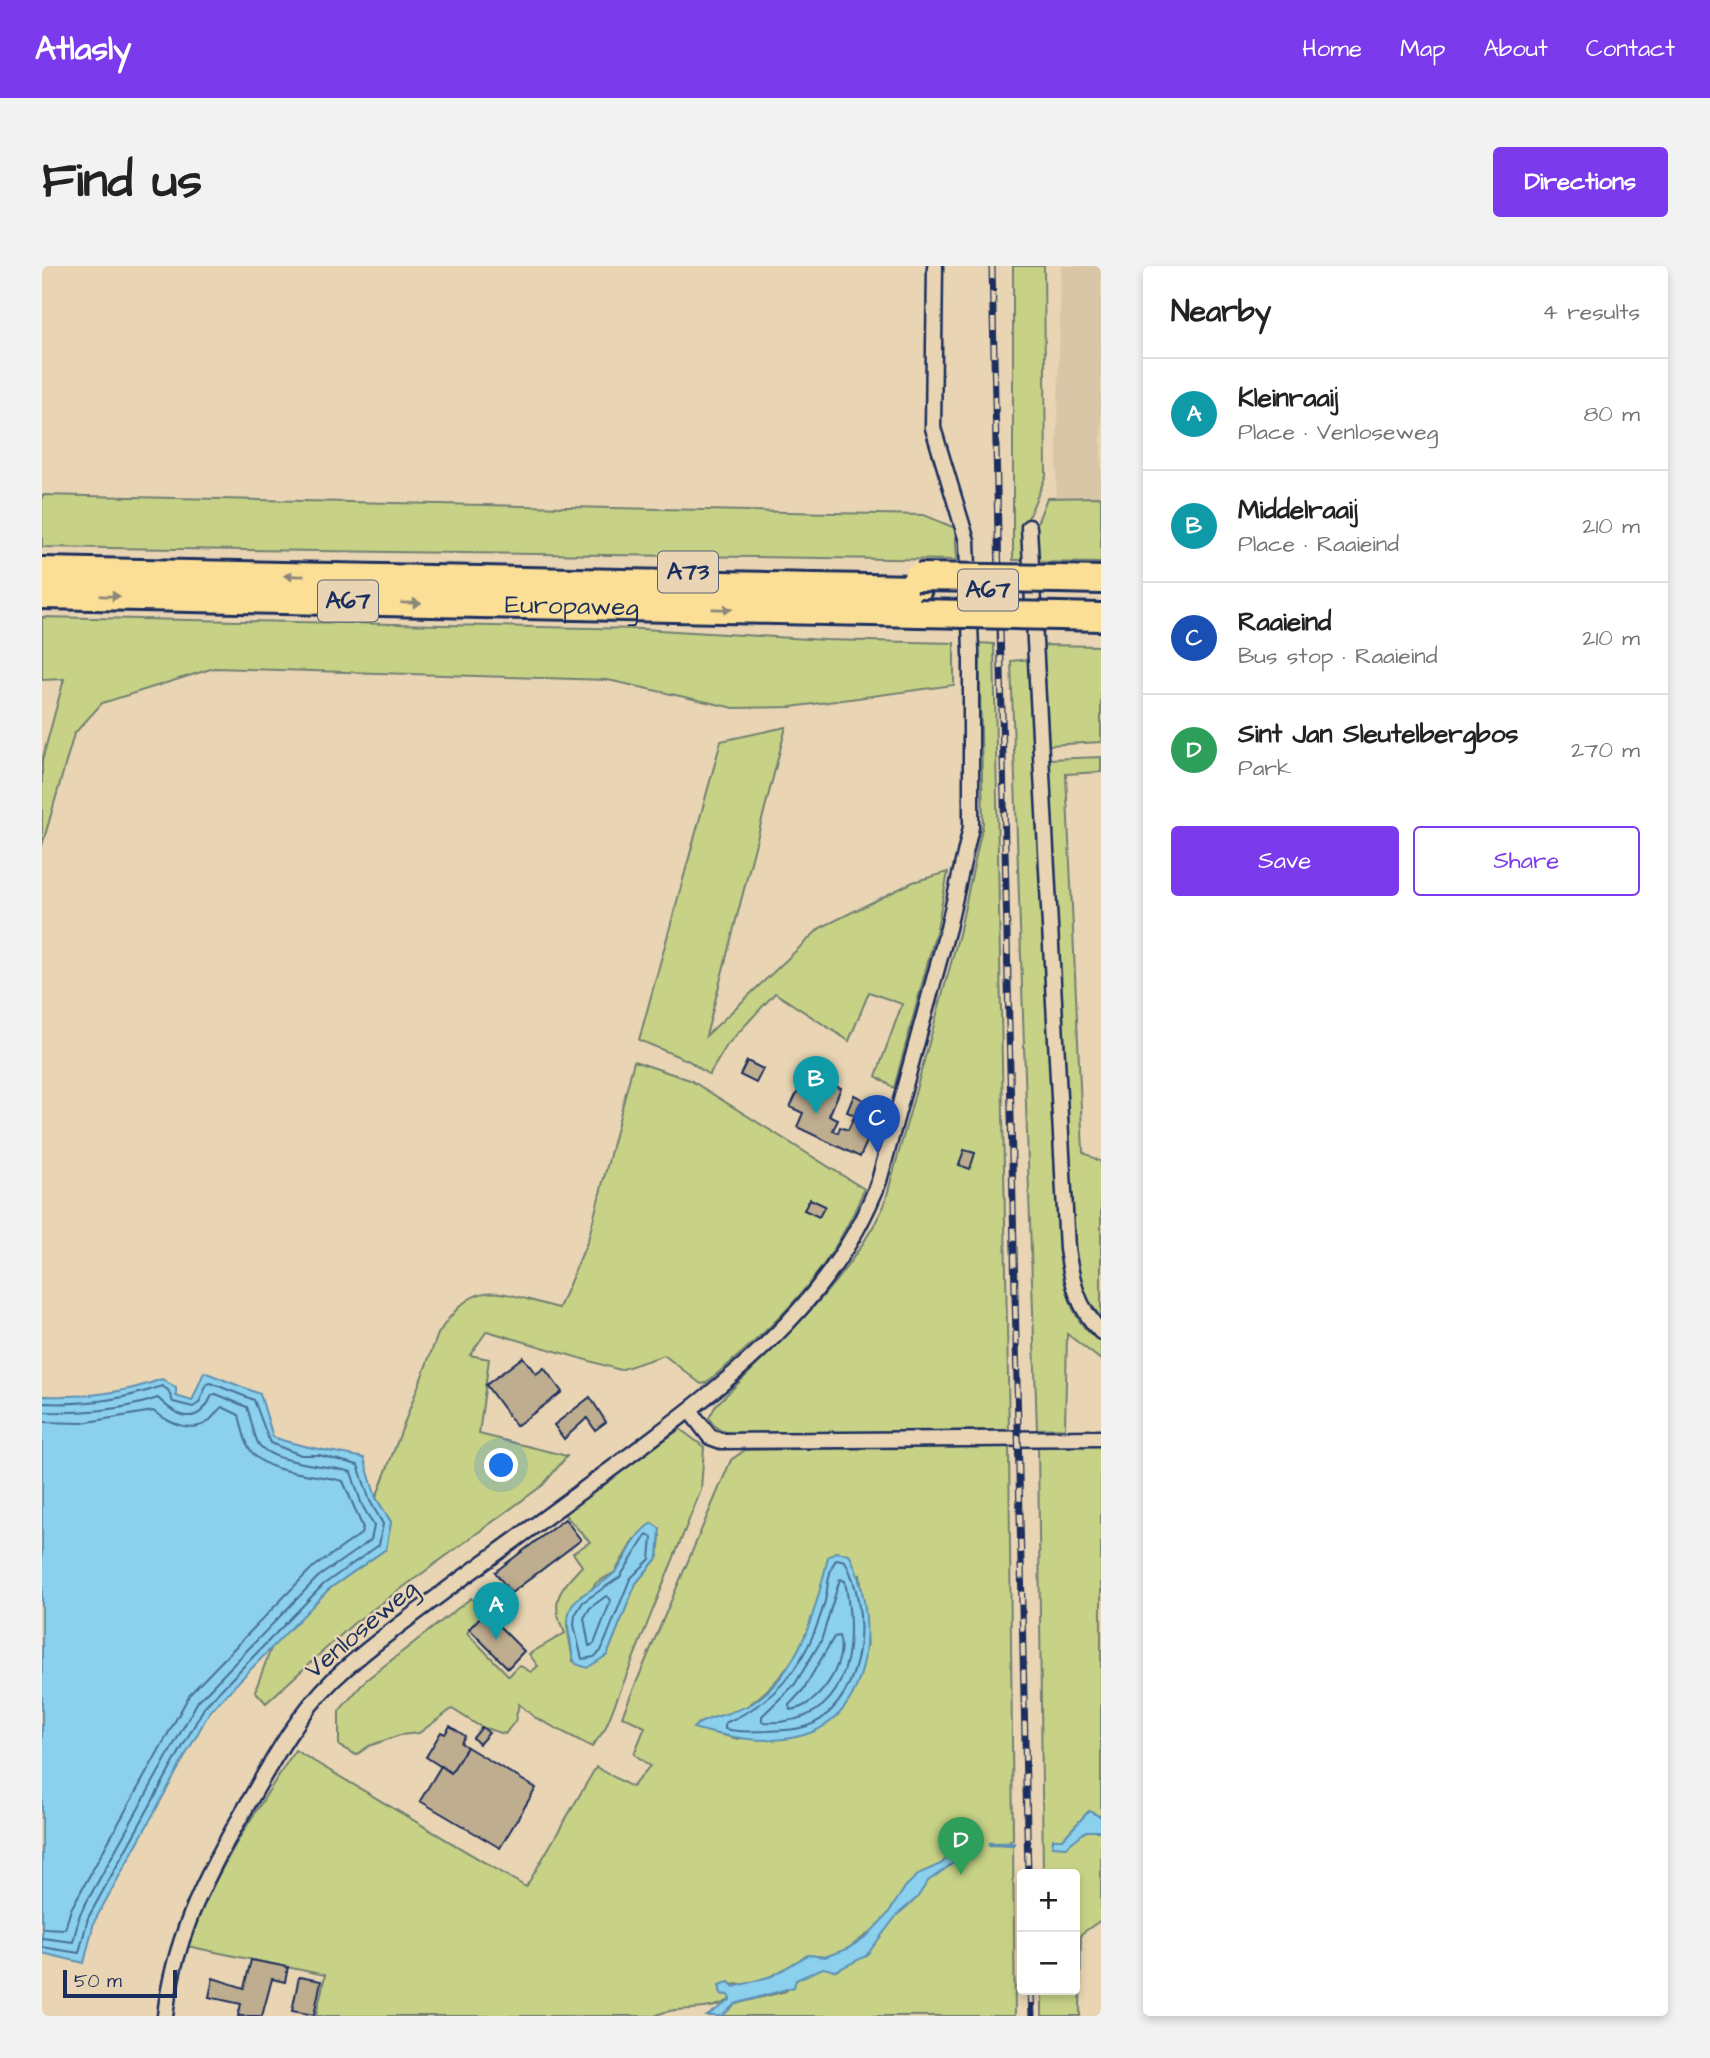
<!DOCTYPE html>
<meta charset="utf-8">
<style>
:root{--surface:#fff;--page:#f2f2f2;--text:#222;--muted:#767676;--line:#e0e0e0;--accent:#7c3aed}
body{margin:0;font-family:"Architects Daughter",sans-serif;background:var(--page);color:var(--text)}
.controls{position:absolute;right:21px;bottom:21px;display:grid;overflow:hidden;border-radius:7px;box-shadow:0 4px 10px #0003}
.controls button{width:63px;height:63px;display:grid;place-items:center;padding:0;border:0;border-bottom:2px solid var(--line);background:var(--surface);color:var(--text);font:35px sans-serif}
.scale{position:absolute;left:21px;bottom:18px;width:114px;box-sizing:border-box;padding-left:7px;border:4px solid #1b2f5e;border-top:0;font-size:19px;line-height:24px;white-space:nowrap;color:#1b2f5e;-webkit-text-stroke:5px #e9d5b3;paint-order:stroke}
.you{position:absolute;left:460px;top:1200px;width:24px;height:24px;margin:-18px;border:5px solid #fff;border-radius:50%;background:#1a73e8;box-shadow:0 0 0 10px #1a73e833}
.badge{display:grid;place-items:center;width:46px;height:46px;border-radius:50%;background:var(--accent);color:#fff;font-size:23px;font-weight:700}
.pin{position:absolute;translate:-50% -58px;filter:drop-shadow(0 2px 4px #0008)}
.pin::after{content:'';position:absolute;top:37px;width:24px;height:21px;background:inherit;clip-path:polygon(0 0,100% 0,50% 100%)}
.list{margin:0;padding:0;list-style:none}
h2{display:flex;justify-content:space-between;align-items:center;height:91px;margin:0;padding:0 28px;font-size:30px}
h2 small{font-size:23px;font-weight:400;color:var(--muted)}
.list li{display:grid;grid-template-columns:46px 1fr auto;gap:21px;align-items:center;box-sizing:border-box;height:112px;padding:0 28px;border-top:2px solid var(--line)}
.list b{display:block;font-size:26px;white-space:nowrap}
.list p{margin:0;font-size:23px;white-space:nowrap;color:var(--muted)}
.list em{font-size:23px;font-style:normal;color:var(--muted)}
.actions{display:flex;gap:14px;padding:21px 28px}
.actions a{flex:1;padding:16px 0;border:2px solid var(--accent);border-radius:7px;text-align:center;font-size:24px;color:var(--accent)}
.actions .main{background:var(--accent);color:#fff}
.map{position:relative;flex:none;width:1059px;height:1750px;overflow:hidden;border-radius:7px}
header{display:flex;align-items:center;gap:42px;box-sizing:border-box;height:98px;padding:0 35px;background:var(--accent);color:#fff}
header strong{font-size:33px}
nav{display:flex;gap:38px;margin-inline-start:auto;font-size:24px}
.intro{display:flex;align-items:center;justify-content:space-between;box-sizing:border-box;height:168px;padding:0 42px}
h1{margin:0;font-size:49px}
.button{padding:18px 32px;border-radius:7px;background:var(--accent);color:#fff;font-size:24px;font-weight:700}
main{display:flex;gap:42px;padding:0 42px}
aside{flex:1;background:var(--surface);border-radius:7px;box-shadow:0 4px 10px #0003}
.map>svg:first-child{display:block}
</style>
<header>
<strong>Atlasly</strong>
<nav><a>Home</a><a>Map</a><a>About</a><a>Contact</a></nav>
</header>
<div class="intro"><h1>Find us</h1><a class="button">Directions</a></div>
<main>
<div class="map">
<svg width="1059" height="1750" viewBox="0 0 1059 1750">
<rect width="100%" height="100%" fill="#e9d5b3"/>
<filter id="ink" filterUnits="userSpaceOnUse"><feTurbulence type="fractalNoise" baseFrequency=".0143" numOctaves="2"/><feDisplacementMap in="SourceGraphic" scale="14" xChannelSelector="R" yChannelSelector="G"/><feConvolveMatrix kernelMatrix="1 2 1 2 8 2 1 2 1" color-interpolation-filters="sRGB"/></filter>
<g filter="url(#ink)">
<path fill="#d8c6a7" d="M1019 0H1059V233H1014Z"/>
<g fill="#c7d286" stroke="#718072" stroke-width="2" fill-rule="evenodd">
<path d="M971 0H1002L1004 210 983 259 982 294H971Z"/>
<path d="M0 229 882 249 913 262 915 294 0 281Z"/>
<path d="M1059 231V297L995 296 994 260 1005 232Z"/>
<path d="M0 351 600 363 783 374 912 377V419L749 441 692 442 566 414 172 402 60 437 32 468 0 580V495L22 413 0 414Z"/>
<path d="M937 377 952 378 967 1164 695 1168C682 1166 673 1165 667 1152L674 1139C735 1078 804 1019 842 940L917 668 941 557Z"/>
<path d="M1001 379 1059 380V476L1007 479Z"/>
<path d="M989 393 1018 972C1023 1011 1022 1052 1059 1076V1094L1025 1068 1023 1162 995 1163 969 395Z"/>
<path d="M744 461 664 770 778 662 871 616 906 606 895 662 852 822 834 810 860 738 827 726 807 775 733 727 685 779 667 809 647 795 597 774 679 475Z"/>
<path d="M1059 491V506L1024 508 1041 886 1059 896V1051L1041 1028 1035 1015 1007 493Z"/>
<path d="M592 795 648 814 822 923C789 1007 733 1061 664 1117L659 1118 622 1089 578 1104 445 1065 428 1089 447 1093 437 1168 525 1190 501 1219 311 1358 224 1437 213 1425 231 1377 287 1323 344 1283 349 1256 334 1232 396 1068C435 1007 456 1027 517 1042L546 974Z"/>
<path d="M638 1163 662 1181 659 1224 563 1463 550 1481 492 1451 477 1438 473 1455 463 1468 439 1461 410 1443 377 1467 358 1469 327 1480 314 1489 297 1480V1445L324 1414 429 1332 443 1345 425 1367 467 1410 477 1399 489 1406 496 1400 487 1388 523 1367C506 1335 518 1324 540 1300L531 1287 548 1276 521 1247ZM618 1270 616 1291 594 1317 565 1389 531 1395 525 1359 554 1317 573 1306 592 1273Z"/>
<path d="M967 1180 971 1574H968V1580H971L973 1750H680L693 1738 744 1725 754 1714 781 1701 794 1705 830 1665 805 1683 783 1691 766 1689 730 1710 704 1718 678 1719 679 1728 687 1729 688 1734C657 1750 638 1737 613 1750H274L283 1709 145 1680C169 1611 214 1545 253 1484L484 1621 554 1501 590 1521 608 1500 592 1488 603 1461 580 1450 689 1194 703 1184ZM818 1309 825 1380 696 1473 652 1462 656 1457C704 1456 747 1408 766 1367 771 1355 773 1342 777 1330Z"/>
<path d="M996 1180H1059V1551L1047 1545 1021 1573 1010 1577 1051 1563 1059 1565V1654L1039 1668 1038 1750H1000V1724H1033V1608H1001Z"/>
</g>
<g fill="#8bd0ec" stroke="#5e90b3" stroke-width="2">
<path d="M162 1106 218 1128 231 1171C260 1182 291 1185 322 1192L334 1232 349 1256 344 1283 287 1323 168 1445 52 1656 42 1697 0 1687V1130C42 1131 81 1128 120 1113L134 1122V1130L150 1135Z"/>
<path d="M610 1257 618 1263 616 1291 594 1317 565 1389 545 1402 534 1398C529 1392 530 1381 528 1373 517 1325 552 1330 575 1304 588 1288 591 1268 610 1257Z"/>
<path d="M793 1286 807 1288C836 1345 835 1451 758 1470 723 1479 685 1471 651 1462 659 1452 696 1447 711 1437 759 1404 774 1344 786 1291Z"/>
<path d="M1047 1545 1059 1551V1565H1044L1024 1581 1010 1580 1011 1573H1021Z"/>
<path d="M933 1573 938 1576V1583L923 1589 886 1615 875 1632 855 1649 824 1690 794 1705 781 1702 754 1714 752 1721 693 1738 680 1750H665L688 1734 687 1729 679 1728 677 1719 687 1716 692 1721 730 1710 766 1689 783 1691 805 1683 825 1670 845 1649 864 1620 878 1607 899 1598 917 1580Z"/>
</g>
<g fill="none" stroke-linecap="round" stroke-linejoin="round">
<g stroke="#486f97" stroke-width="2">
<path d="M0 1137C42 1139 81 1134 120 1120L126 1124 131 1136 151 1141 157 1137 165 1118 169 1117 212 1134 228 1177 259 1189H277L316 1199 328 1235 341 1258 337 1279 282 1318 163 1440 46 1652 37 1687 0 1681"/>
<path d="M0 1146C40 1147 78 1145 116 1132 135 1151 156 1162 170 1129L174 1128 205 1141C209 1152 211 1167 216 1177 228 1198 287 1199 309 1206L320 1239 332 1260 329 1274 276 1311 156 1435 38 1648 31 1676 0 1672"/>
<path d="M0 1156 40 1157 111 1145C125 1155 147 1167 164 1157 171 1153 174 1145 180 1141L197 1149C200 1160 202 1175 209 1185 226 1210 275 1207 301 1215L321 1262 319 1268 269 1303 148 1428 29 1643 23 1663 0 1662"/>
<path d="M605 1268 610 1271 608 1293 588 1313 559 1385 552 1391 540 1393 532 1359 533 1349 541 1336 578 1311Z"/>
<path d="M795 1293 803 1295C827 1341 825 1415 783 1450 767 1464 746 1464 726 1465 711 1465 698 1467 683 1463V1457C739 1434 767 1392 783 1335 786 1322 786 1302 795 1293Z"/>
<path d="M798 1313 803 1315C816 1383 808 1461 720 1456V1450L753 1418 779 1375Z"/>
<path d="M564 1330 569 1334 552 1378 547 1380 542 1352 548 1342Z"/>
<path d="M797 1370C806 1397 776 1442 748 1444L747 1439 761 1424 792 1371Z"/>
</g>
<path stroke="#5e90b3" stroke-width="4.5" d="M948 1578H971"/>
</g>
<g fill="#bfad90" stroke="#1b2f5e" stroke-width="2">
<path d="M705 795 721 803 714 817 698 809Z"/>
<path d="M765 807 799 822 787 850 796 854 791 864 796 867 798 861 806 864 813 849 805 846 812 829 840 843 818 891 755 861 761 847 748 841Z"/>
<path d="M922 884 933 887 928 903 917 899Z"/>
<path d="M768 933 783 940 777 951 762 944Z"/>
<path d="M481 1091 494 1108 502 1102 520 1126 474 1160 444 1119Z"/>
<path d="M548 1131 564 1156 553 1164 545 1152 522 1173 512 1159Z"/>
<path d="M523 1253 539 1274 469 1327 453 1306Z"/>
<path d="M443 1346 482 1385 466 1402 427 1363Z"/>
<path d="M408 1460 423 1470 419 1477 425 1481 409 1507 384 1491 399 1466 403 1468Z"/>
<path d="M440 1461 447 1467 437 1478 431 1472Z"/>
<path d="M425 1481 494 1522 458 1582 378 1535 399 1500 409 1507Z"/>
<path d="M209 1694 246 1701 243 1716 230 1713 220 1750H196L199 1738 167 1731 171 1712 202 1722Z"/>
<path d="M257 1711 279 1715 272 1749 250 1745Z"/>
</g>
<g fill="none" stroke-linecap="round" stroke-linejoin="round">
<defs>
<g id="street">
<path d="M987 261 1025 983C1030 1016 1035 1041 1059 1066"/>
<path d="M648 1145 668 1171 679 1175 1059 1172"/>
<path d="M123 1750C131 1678 160 1617 196 1555 224 1507 250 1454 291 1414 328 1379 370 1350 411 1319 478 1270 546 1221 612 1171 705 1101 795 1027 837 915L906 662 929 561V385L925 275 891 162 893 0"/>
</g>
<g id="highway">
<path d="M0 305 876 323"/>
<path d="M1016 313 1059 314"/>
<path id="s1" d="M0 329 877 347"/>
<path d="M1017 350 1059 351"/>
</g>
</defs>
<use href="#street" stroke="#1b2f5e" stroke-width="19"/>
<use href="#highway" stroke="#1b2f5e" stroke-width="32"/>
<use href="#street" stroke="#e9d5b3" stroke-width="14"/>
<use href="#highway" stroke="#fbdf96" stroke-width="26"/>
<defs>
<g id="rail">
<path d="M950 0 986 1608"/>
<path d="M989 1724 990 1750"/>
</g>
</defs>
<use href="#rail" stroke="#1b2f5e" stroke-width="7"/>
<use href="#rail" stroke="#e9d5b3" stroke-width="4.5" stroke-dasharray="13" stroke-linecap="butt"/>
<defs>
<g id="highway-bridge">
<path d="M875 311 1016 313"/>
<path d="M877 347 1017 350"/>
</g>
</defs>
<use href="#highway-bridge" stroke="#1b2f5e" stroke-width="32" stroke-linecap="butt"/>
<use href="#highway-bridge" stroke="#fbdf96" stroke-width="26"/>
</g>
<defs><path id="oneway-solid" d="M-6-.8H1V-3.2L6.5 0L1 3.2V.8H-6Z" transform="scale(1.75)"/></defs>
<g fill="#8b877a">
<use href="#oneway-solid" transform="translate(252 310) rotate(-179)"/>
<use href="#oneway-solid" transform="translate(68 330) rotate(1)"/>
<use href="#oneway-solid" transform="translate(369 337) rotate(1)"/>
<use href="#oneway-solid" transform="translate(680 343) rotate(1)"/>
</g>
</g>
<g text-anchor="middle" dominant-baseline="central" stroke-width="5" stroke-linejoin="round" paint-order="stroke">
<g fill="#e9d5b3" stroke="#596178" stroke-width="2">
<rect x="616" y="285.5" width="60" height="41" rx="5"/>
<rect x="916" y="303.5" width="60" height="41" rx="5"/>
<rect x="276" y="314.5" width="60" height="41" rx="5"/>
</g>
<g font-size="24" font-weight="bold" fill="#1b2f5e">
<text x="646" y="306">A73</text>
<text x="946" y="324">A67</text>
<text x="306" y="335">A67</text>
</g>
<g font-size="26" fill="#1b2f5e" stroke="#e9d5b3">
<text stroke="none"><textPath href="#s1" startOffset="530">Europaweg</textPath></text>
<text transform="translate(319 1363) rotate(-40)">Venloseweg</text>
</g>
</g>
</svg>
<div class="controls">
<button>+</button>
<button>−</button>
</div>
<div class="scale">50 m</div>
<div class="you"></div>
<div class="pin badge" style="left:454px;top:1374px;background:#0f9aa8">A</div>
<div class="pin badge" style="left:774px;top:848px;background:#0f9aa8">B</div>
<div class="pin badge" style="left:835px;top:887px;background:#1a4fb4">C</div>
<div class="pin badge" style="left:919px;top:1609px;background:#2e9e5b">D</div>
</div>
<aside>
<h2>Nearby<small>4 results</small></h2>
<ul class="list">
<li><span class="badge" style="background:#0f9aa8">A</span><div><b>Kleinraaij</b><p>Place · Venloseweg</p></div><em>80 m</em></li>
<li><span class="badge" style="background:#0f9aa8">B</span><div><b>Middelraaij</b><p>Place · Raaieind</p></div><em>210 m</em></li>
<li><span class="badge" style="background:#1a4fb4">C</span><div><b>Raaieind</b><p>Bus stop · Raaieind</p></div><em>210 m</em></li>
<li><span class="badge" style="background:#2e9e5b">D</span><div><b>Sint Jan Sleutelbergbos</b><p>Park</p></div><em>270 m</em></li>
</ul>
<div class="actions"><a class="main">Save</a><a>Share</a></div>
</aside>
</main>
